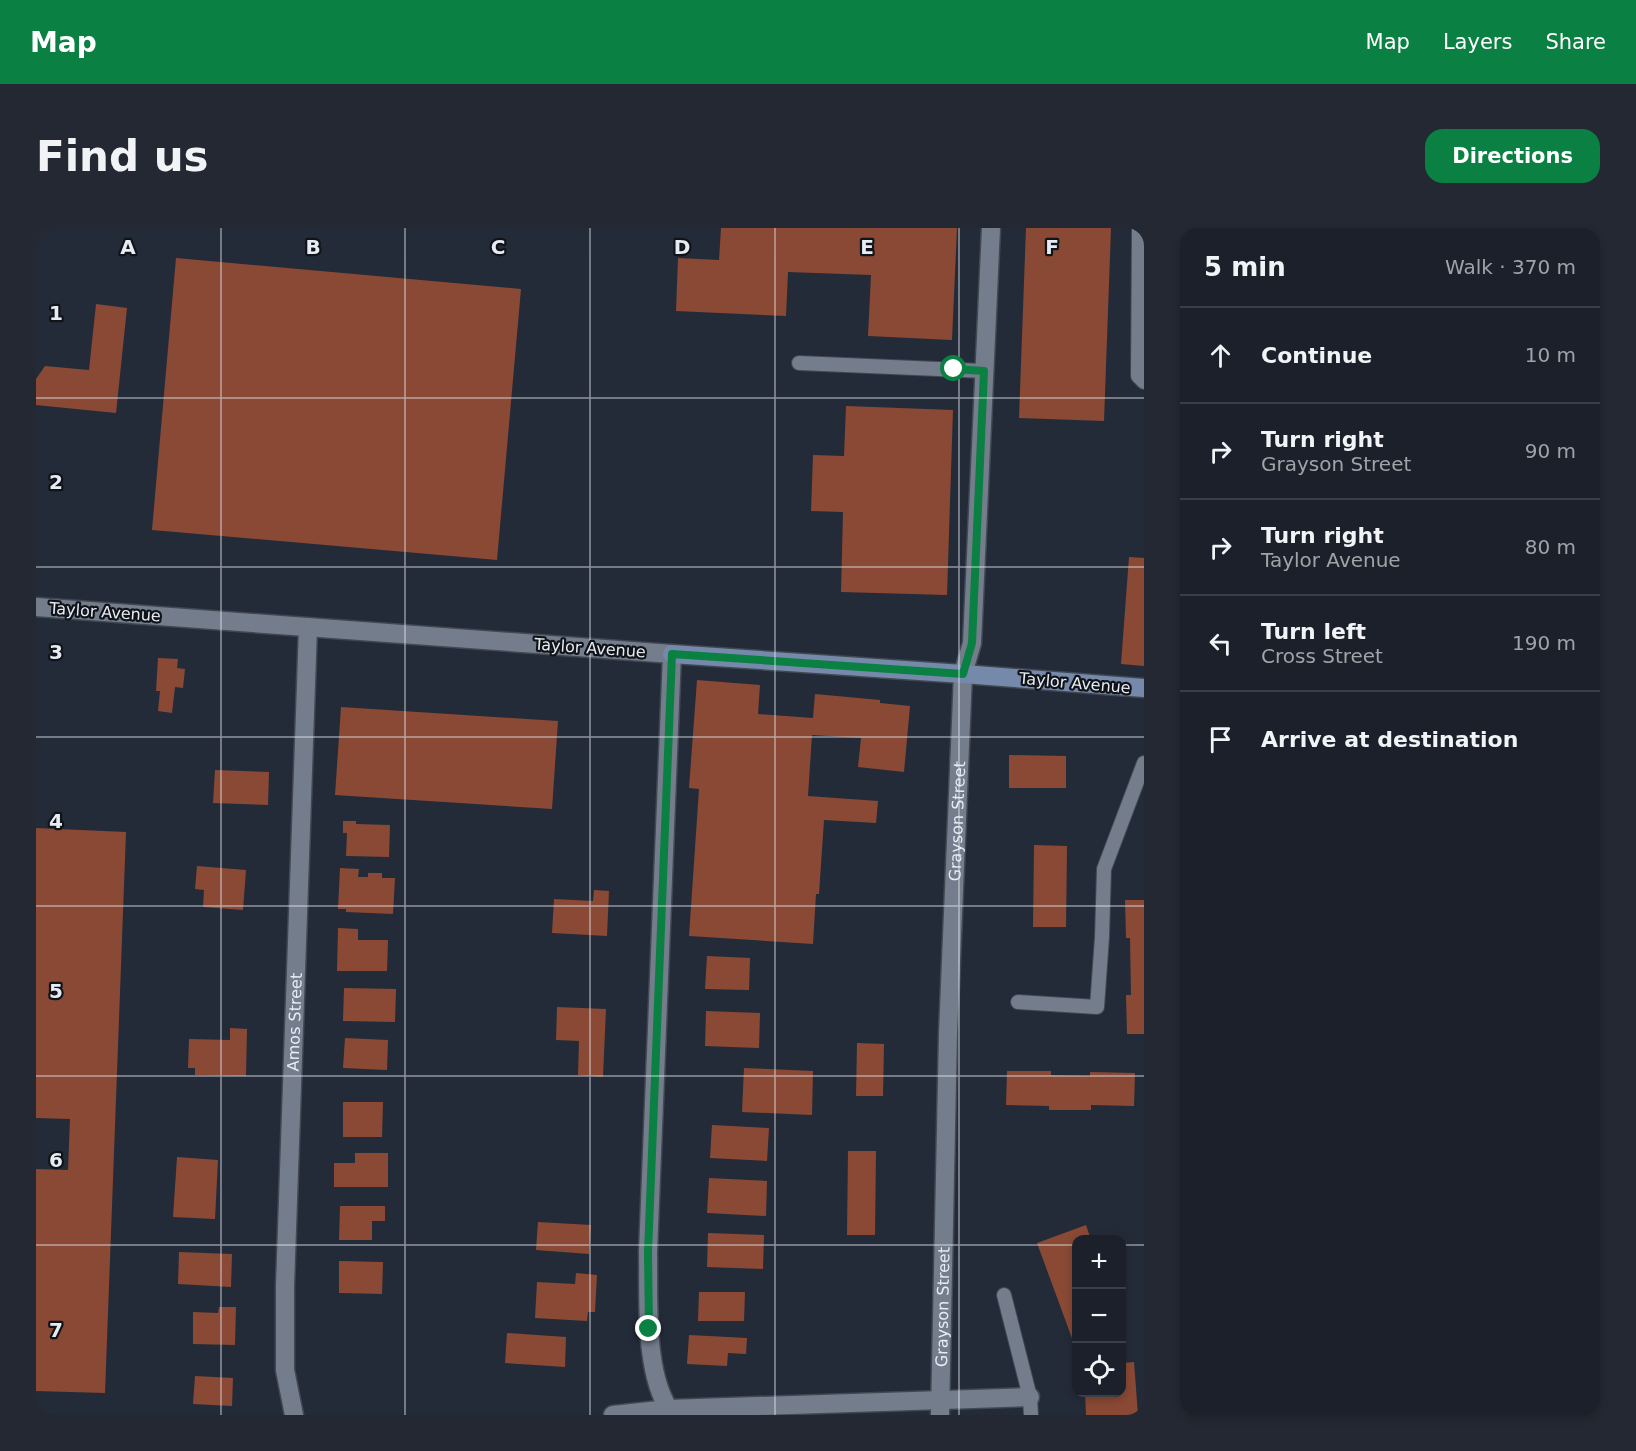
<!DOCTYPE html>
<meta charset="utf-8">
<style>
:root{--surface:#1b202a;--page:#242832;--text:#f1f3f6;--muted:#a0a3a8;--line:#393e47;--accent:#0b8043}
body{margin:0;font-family:"DejaVu Sans",sans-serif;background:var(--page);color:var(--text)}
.controls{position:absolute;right:18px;bottom:18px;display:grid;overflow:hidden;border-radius:12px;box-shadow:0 3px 9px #0003}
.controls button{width:54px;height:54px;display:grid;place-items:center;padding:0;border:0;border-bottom:2px solid var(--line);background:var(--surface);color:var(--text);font:30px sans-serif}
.stop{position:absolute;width:18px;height:18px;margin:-14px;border:4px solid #0b8043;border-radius:50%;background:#fff}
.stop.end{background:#0b8043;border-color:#fff;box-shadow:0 2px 6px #0008}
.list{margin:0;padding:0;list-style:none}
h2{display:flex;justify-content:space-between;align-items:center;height:78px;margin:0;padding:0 24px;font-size:26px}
h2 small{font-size:20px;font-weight:400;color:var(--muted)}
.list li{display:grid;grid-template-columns:39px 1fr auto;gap:18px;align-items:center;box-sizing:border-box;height:96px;padding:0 24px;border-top:2px solid var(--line)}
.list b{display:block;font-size:22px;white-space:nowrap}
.list p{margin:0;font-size:20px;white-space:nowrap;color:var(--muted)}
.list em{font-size:20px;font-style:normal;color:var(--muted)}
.icon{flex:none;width:33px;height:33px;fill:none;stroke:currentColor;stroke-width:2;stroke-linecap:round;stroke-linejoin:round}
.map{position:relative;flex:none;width:1108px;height:1187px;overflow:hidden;border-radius:18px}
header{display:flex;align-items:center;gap:36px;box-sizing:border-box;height:84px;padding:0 30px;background:var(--accent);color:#fff}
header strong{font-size:28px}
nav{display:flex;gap:33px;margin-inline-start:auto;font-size:21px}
.intro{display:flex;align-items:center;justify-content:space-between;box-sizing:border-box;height:144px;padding:0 36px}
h1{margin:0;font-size:42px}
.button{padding:15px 27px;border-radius:18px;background:var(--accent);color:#fff;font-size:21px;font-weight:700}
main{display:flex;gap:36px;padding:0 36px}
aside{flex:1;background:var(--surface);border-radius:18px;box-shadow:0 3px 9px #0003}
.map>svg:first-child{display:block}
</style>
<header>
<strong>Map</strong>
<nav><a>Map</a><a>Layers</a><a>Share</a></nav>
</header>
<div class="intro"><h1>Find us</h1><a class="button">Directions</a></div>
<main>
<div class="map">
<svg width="1108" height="1187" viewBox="0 0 1108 1187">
<rect width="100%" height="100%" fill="#242b38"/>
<g fill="#894935">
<path d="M685 0H921L916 112 832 108 835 47 752 44 750 88 640 83 642 30 683 32Z"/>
<path d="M990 0H1075L1068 193 983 190Z"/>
<path d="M140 30 485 61 461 332 116 302Z"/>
<path d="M60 76 91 80 80 185 0 177V151L9 138 53 142Z"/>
<path d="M810 178 917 182 911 367 805 364 807 284 775 283 777 227 808 228Z"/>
<path d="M1093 329 1108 330V438L1085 436Z"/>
<path d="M122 430 142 431 141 440 149 441 147 460 139 459 136 485 122 483 124 463H120Z"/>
<path d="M661 452 724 457 722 486 777 490 779 466 844 472V475L874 478 868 544 822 539 825 510 776 507 772 568 842 573 840 595 788 592 783 666H780L777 716 653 708 663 561 653 560Z"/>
<path d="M305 479 522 493 516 581 299 567Z"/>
<path d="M973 527 1030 528V560H973Z"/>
<path d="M179 542 233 544 232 577 177 575Z"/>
<path d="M307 593H320V596L354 597 353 629 310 628 311 605H307Z"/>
<path d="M0 600 90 604 69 1165 0 1163V941L32 942 34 891 0 890Z"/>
<path d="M998 617 1031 618 1030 699H997Z"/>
<path d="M161 638 210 642 207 682 167 679 168 662 159 661Z"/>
<path d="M304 640 323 641 322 649H332V645H346V650H359L357 686 310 684V681H302Z"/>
<path d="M558 662 573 663 571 708 516 705 518 671 557 673Z"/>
<path d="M1089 672H1108V806H1091L1090 767H1095L1094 710H1090Z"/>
<path d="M302 700 322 701V712H352L351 743H301Z"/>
<path d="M671 728 714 730 713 762 669 761Z"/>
<path d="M308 760 360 761 359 794 307 793Z"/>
<path d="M521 779 570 781 567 849 542 847 543 813 520 812Z"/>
<path d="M670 783 724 785 723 820 669 818Z"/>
<path d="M194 800 211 801 210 848 159 847V840H152L153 811 194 812Z"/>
<path d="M309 810 352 812 351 842 307 840Z"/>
<path d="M821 815 848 816 847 868H820Z"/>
<path d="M708 840 777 843 776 887 706 884Z"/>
<path d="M971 843H1015V847L1054 848V844L1099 845 1098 878 1055 877V882H1013V878L970 877Z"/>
<path d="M307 874H347L346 909H307Z"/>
<path d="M676 897 733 900 731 933 674 930Z"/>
<path d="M812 923H840L839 1007H811Z"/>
<path d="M319 925H352V959H298V935H319Z"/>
<path d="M141 929 182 932 179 991 137 989Z"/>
<path d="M673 950 731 953 730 988 671 985Z"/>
<path d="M304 978H349V993H336V1012H303Z"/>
<path d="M502 994 555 997 553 1026 500 1022Z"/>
<path d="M1050 997 1055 1012H1040V1112L1037 1113 1001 1015Z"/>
<path d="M672 1005 728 1007 727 1041 671 1039Z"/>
<path d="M143 1024 196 1026 195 1059 142 1056Z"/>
<path d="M303 1033 347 1034 346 1066 303 1065Z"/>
<path d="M540 1045 561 1047 559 1084H552L551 1093 499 1090 501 1054 539 1056Z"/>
<path d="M663 1064H709L708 1093H662Z"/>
<path d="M183 1079H200L199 1117 157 1116V1084L182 1085Z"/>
<path d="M471 1105 530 1109 529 1139 469 1135Z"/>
<path d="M653 1107 711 1110 710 1126 692 1125 691 1138 651 1136Z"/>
<path d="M1098 1134 1102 1187H1050L1049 1164H1086V1135Z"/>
<path d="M159 1148 197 1150 196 1178 157 1176Z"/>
</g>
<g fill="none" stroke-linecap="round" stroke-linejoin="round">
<defs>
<g id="lane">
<path d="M1103 0 1102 148 1108 154"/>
<path d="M763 135 948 143"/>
<path d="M982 774 1061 779 1066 709 1068 641 1108 535"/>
<path d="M968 1067 994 1169 995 1187"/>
</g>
<g id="street">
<path d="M0 379 636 426 612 1024C613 1071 607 1149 637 1187"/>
<path id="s1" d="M258 1187 249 1142V1058L272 399"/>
<path d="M577 1187 632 1181 994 1169"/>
<path id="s2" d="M904 1187 912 805 927 446 936 415 955 0"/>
</g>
<path id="secondary" d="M636 426 927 446 1108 460"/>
</defs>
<use href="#lane" stroke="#414852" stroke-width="16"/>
<use href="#street" stroke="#414852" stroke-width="21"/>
<use href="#secondary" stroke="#414852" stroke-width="21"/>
<use href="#lane" stroke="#747d8c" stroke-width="14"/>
<use href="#street" stroke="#747d8c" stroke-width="18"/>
<use href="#secondary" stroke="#7589ab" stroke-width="18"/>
</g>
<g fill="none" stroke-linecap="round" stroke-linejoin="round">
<path stroke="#0b8043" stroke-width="8" d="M613 1101 612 1024 636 426 927 446 936 415 948 143 918 141"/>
</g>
<path fill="none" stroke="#e7ecf4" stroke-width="1.5" stroke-opacity="0.55" d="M185 0V1187M369 0V1187M554 0V1187M739 0V1187M923 0V1187M0 170H1108M0 339H1108M0 509H1108M0 678H1108M0 848H1108M0 1017H1040M1086 1017H1108"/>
<g text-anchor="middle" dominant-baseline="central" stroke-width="4.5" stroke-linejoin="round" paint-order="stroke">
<g font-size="16" fill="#e7ecf4" stroke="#101419">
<text transform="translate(69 384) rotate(4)">Taylor Avenue</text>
<text transform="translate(554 420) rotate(4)">Taylor Avenue</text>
<text transform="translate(1039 455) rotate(5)">Taylor Avenue</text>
<text stroke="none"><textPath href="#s2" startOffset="594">Grayson Street</textPath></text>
<text stroke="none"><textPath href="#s1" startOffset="394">Amos Street</textPath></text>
<text stroke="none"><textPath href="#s2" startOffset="108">Grayson Street</textPath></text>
</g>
</g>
<g font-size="20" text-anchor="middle" font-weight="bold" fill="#e7ecf4" stroke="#101419" stroke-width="4.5" stroke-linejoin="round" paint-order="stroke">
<text x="92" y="26">A</text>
<text x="277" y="26">B</text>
<text x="462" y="26">C</text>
<text x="646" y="26">D</text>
<text x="831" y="26">E</text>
<text x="1016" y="26">F</text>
<text x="20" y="92">1</text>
<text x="20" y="261">2</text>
<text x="20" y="431">3</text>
<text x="20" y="600">4</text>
<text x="20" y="770">5</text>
<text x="20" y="939">6</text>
<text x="20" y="1109">7</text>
</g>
</svg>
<div class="controls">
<button>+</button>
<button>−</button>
<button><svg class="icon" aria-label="locate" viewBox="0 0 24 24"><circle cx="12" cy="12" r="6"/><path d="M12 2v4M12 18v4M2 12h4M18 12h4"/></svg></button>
</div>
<div class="stop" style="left:918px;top:141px"></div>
<div class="stop end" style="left:613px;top:1101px"></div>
</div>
<aside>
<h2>5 min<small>Walk · 370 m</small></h2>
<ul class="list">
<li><svg class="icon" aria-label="ahead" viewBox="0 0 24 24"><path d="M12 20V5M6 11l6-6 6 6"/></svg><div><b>Continue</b></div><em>10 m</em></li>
<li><svg class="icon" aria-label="right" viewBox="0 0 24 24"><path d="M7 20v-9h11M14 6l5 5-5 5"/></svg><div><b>Turn right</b><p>Grayson Street</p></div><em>90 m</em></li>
<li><svg class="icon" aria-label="right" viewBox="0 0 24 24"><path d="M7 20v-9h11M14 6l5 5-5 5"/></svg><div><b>Turn right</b><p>Taylor Avenue</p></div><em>80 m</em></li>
<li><svg class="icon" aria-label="left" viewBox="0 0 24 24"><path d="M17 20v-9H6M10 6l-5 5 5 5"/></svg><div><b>Turn left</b><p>Cross Street</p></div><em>190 m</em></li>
<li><svg class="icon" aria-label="arrive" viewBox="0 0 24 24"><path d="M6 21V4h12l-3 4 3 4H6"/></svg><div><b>Arrive at destination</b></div></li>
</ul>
</aside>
</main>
